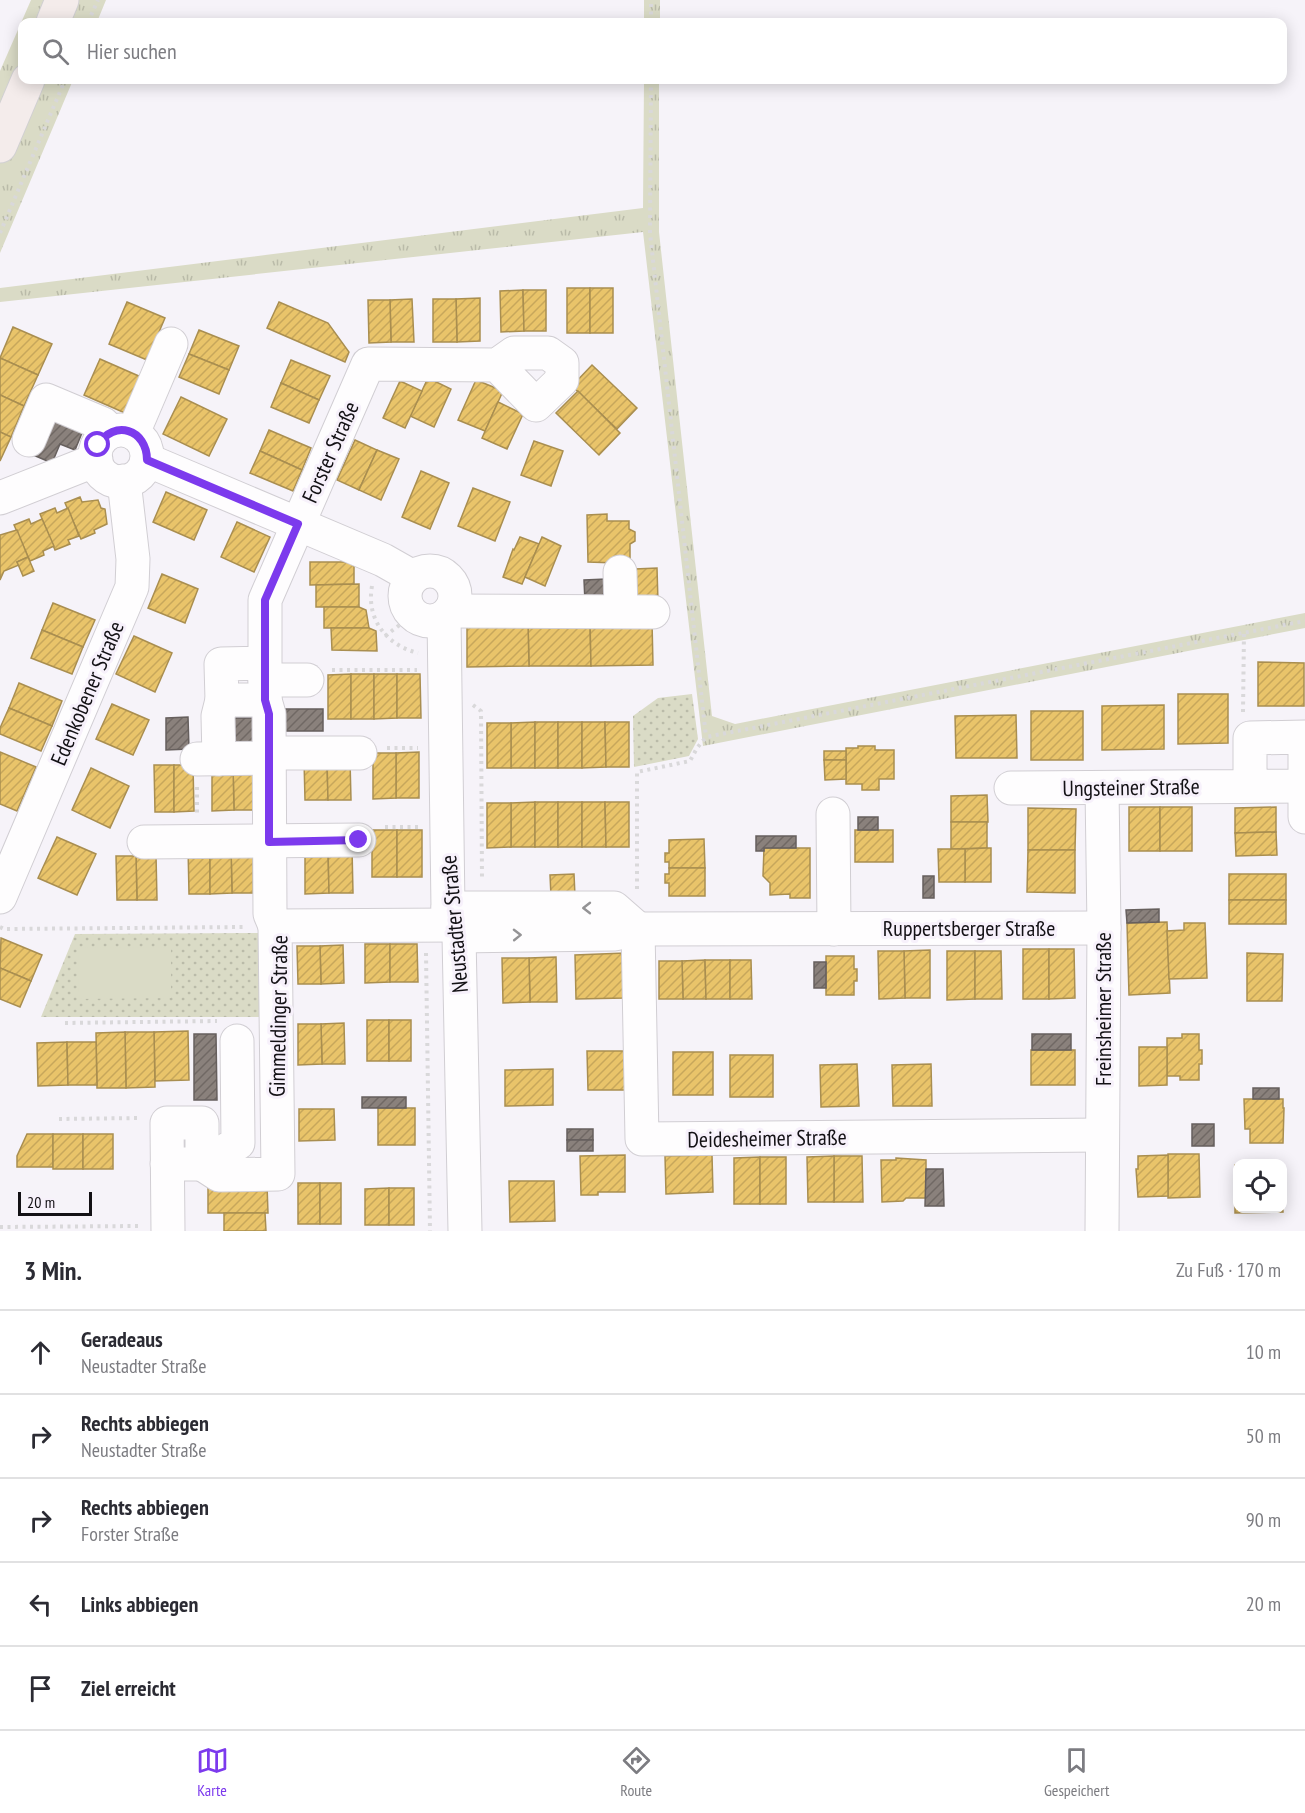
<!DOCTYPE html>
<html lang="de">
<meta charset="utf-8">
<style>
:root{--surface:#fff;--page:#f7f7f7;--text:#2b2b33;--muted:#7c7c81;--line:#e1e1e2;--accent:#7c3aed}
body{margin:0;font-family:"PT Sans Narrow",sans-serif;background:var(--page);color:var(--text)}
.controls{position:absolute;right:18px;bottom:18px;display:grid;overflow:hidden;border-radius:12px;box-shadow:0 3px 15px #0003}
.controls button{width:54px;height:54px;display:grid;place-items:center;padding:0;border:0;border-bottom:2px solid var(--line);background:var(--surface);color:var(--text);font:30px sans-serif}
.scale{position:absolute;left:18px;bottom:15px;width:74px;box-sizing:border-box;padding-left:6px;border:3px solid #131115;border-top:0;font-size:16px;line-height:21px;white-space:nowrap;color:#131115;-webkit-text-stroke:4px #f7f1fb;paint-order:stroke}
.stop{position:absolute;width:18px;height:18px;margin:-14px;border:4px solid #7c3aed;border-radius:50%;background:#fff}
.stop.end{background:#7c3aed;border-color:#fff;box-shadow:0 2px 6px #0008}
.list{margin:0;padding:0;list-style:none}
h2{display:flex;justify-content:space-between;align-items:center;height:78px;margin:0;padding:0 24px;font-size:26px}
h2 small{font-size:20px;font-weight:400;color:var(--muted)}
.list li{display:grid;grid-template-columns:39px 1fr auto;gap:18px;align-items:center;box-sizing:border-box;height:84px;padding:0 24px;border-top:2px solid var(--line)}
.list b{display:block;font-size:22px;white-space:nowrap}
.list p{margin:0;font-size:20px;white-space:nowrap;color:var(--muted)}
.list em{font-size:20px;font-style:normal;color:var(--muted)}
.icon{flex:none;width:33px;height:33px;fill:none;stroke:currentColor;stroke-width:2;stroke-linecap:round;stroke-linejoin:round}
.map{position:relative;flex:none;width:1305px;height:1231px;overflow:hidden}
.search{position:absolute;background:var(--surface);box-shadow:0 3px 15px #0003;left:18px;right:18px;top:18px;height:66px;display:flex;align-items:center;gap:15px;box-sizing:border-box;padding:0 21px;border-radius:12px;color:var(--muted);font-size:22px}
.sheet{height:498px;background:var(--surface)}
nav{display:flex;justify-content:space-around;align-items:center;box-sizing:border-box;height:84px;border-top:2px solid var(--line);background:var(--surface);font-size:16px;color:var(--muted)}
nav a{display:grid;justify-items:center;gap:3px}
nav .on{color:var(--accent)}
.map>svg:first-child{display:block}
</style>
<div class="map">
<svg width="1305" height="1231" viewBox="0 0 1305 1231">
<defs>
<pattern id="grass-tufts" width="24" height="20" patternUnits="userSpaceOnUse" patternTransform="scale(1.5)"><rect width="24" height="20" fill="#dadbc6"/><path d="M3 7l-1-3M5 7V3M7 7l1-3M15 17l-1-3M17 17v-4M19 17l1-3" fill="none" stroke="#babba9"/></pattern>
<pattern id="park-dots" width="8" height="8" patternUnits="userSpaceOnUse" patternTransform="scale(1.5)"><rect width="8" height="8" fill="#dadbc6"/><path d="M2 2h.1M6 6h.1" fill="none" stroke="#babba9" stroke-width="1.8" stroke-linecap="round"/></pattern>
<pattern id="homes-hatch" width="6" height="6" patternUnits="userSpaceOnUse" patternTransform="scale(1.5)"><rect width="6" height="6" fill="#e9c46a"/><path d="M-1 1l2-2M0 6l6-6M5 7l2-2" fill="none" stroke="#c7a75b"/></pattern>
<pattern id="industry-hatch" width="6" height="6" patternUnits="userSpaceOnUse" patternTransform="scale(1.5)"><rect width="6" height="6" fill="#8a817c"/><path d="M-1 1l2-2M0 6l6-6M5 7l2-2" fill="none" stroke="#706864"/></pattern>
</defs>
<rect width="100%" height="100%" fill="#f6f3f9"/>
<g fill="url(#grass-tufts)">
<path d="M31 0H106L97 22H22V80H73L0 253V71Z"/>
<rect x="644" y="0" width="16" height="22"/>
<path d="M644 80H659V232L712 716 735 724 1305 613V628L703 746 643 232 0 302V288L643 208Z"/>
</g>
<g fill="url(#park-dots)">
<path d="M692 694 698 739 689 756 634 767 633 716 658 698Z"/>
<path d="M266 933V1017H41L75 934Z"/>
</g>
<path fill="#dadbc6" d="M171 947V998L79 999 78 948Z"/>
<g fill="url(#homes-hatch)" stroke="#a98e50" stroke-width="1.5">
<rect x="567" y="288" width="23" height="45"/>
<rect x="590" y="288" width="23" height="45"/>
<path d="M523 290 524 331 501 332 500 291Z"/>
<path d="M523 290H546V331H524Z"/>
<path d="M480 298V341L457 342 456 299Z"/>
<path d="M412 299 414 342H391L390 300Z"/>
<path d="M433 299H456L457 342H433Z"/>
<path d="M368 300H390L391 342 369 343Z"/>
<path d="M127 302 165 318 147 360 109 344Z"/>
<path d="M279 302 328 323 349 352 345 362 267 328Z"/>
<path d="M13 327 52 344 38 375 0 358Z"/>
<path d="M199 330 239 346 229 370 189 354Z"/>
<path d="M189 354 229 370 219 394 179 377Z"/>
<path d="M0 358 38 375 24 406 0 395Z"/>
<path d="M100 359 141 377 125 413 84 395Z"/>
<path d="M291 360 330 376 319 400 281 383Z"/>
<path d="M592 365 637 408 617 429 572 386Z"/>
<path d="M428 378 451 389 434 427 410 416Z"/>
<path d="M476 380 503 391 485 431 458 420Z"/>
<path d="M400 381 422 391 405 428 383 418Z"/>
<path d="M281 383 319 400 309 423 271 407Z"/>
<path d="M578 391 620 433 599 455 556 413Z"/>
<path d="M0 395 24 406 11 437 0 432Z"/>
<path d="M181 397 227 419 209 456 163 434Z"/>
<path d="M498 402 523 414 507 449 482 438Z"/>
<path d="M269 430 311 448 302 470 260 451Z"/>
<path d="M0 432 11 437 0 461Z"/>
<path d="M355 440 377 450 359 490 337 480Z"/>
<path d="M534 441 563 451 551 486 521 475Z"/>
<path d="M377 450 399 459 381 500 359 490Z"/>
<path d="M260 451 302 470 293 491 250 473Z"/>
<path d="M421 471 449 483 430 529 402 517Z"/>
<path d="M473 488 510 502 495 541 458 526Z"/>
<path d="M166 492 207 510 194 540 153 522Z"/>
<path d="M80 497 82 502 98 500 101 508 105 509 107 524 94 530 95 533 81 539 65 503Z"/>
<path d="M55 508 57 513 68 508 79 536 68 540 70 544 55 550 40 514Z"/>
<path d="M607 514V521H629V529L635 532V541L630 544V561L616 563 588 562 587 515Z"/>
<path d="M29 519 31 524 42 519 54 546 43 551 44 555 30 561 14 525Z"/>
<path d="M237 522 270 537 254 572 221 557Z"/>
<path d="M17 530 28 557 17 562 19 565 4 571 0 580V535Z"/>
<path d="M520 537 539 544 522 584 503 577 513 549 514 550Z"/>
<path d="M542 537 561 546 545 586 525 577Z"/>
<path d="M28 557 34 571 23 576 17 562Z"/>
<path d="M310 562H354V584L310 585Z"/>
<path d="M657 568 658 602H636L635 569Z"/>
<path d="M162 574 198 589 185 623 148 608Z"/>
<path d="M359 584V607H316V585Z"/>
<path d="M53 603 95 620 83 647 42 630Z"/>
<path d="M324 607H359L366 610 369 628H324Z"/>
<path d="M590 621 591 666H529L528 622Z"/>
<path d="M590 621H652L653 665 591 666Z"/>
<path d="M467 622H528L529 666 467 667Z"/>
<path d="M331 628H369L376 631 377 651 332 650Z"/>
<path d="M42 630 83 647 72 674 31 658Z"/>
<path d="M134 636 172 653 155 692 116 674Z"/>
<path d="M1258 662 1304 663V706H1258Z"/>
<path d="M351 674V719H328V675Z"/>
<rect x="351" y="674" width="23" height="45"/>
<path d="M374 674H397V718L374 719Z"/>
<path d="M397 674H420L421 718H397Z"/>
<path d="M19 683 62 701 52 726 9 708Z"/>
<path d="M1178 694H1228V743L1178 744Z"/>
<path d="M112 704 149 720 133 755 96 739Z"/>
<path d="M1164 705V749L1102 750V706Z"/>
<path d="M9 708 52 726 41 751 0 734V728Z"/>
<rect x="1031" y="711" width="52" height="49"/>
<path d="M1016 715 1017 758H956L955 716Z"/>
<path d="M535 722V768H511V723Z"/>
<rect x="535" y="722" width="23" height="46"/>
<rect x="558" y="722" width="24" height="46"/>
<path d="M582 722H605L606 767 582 768Z"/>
<path d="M605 722H629V767H606Z"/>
<rect x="487" y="723" width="24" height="45"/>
<path d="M858 746H875V750H894V779H879V790H862V784H846V748H858Z"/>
<rect x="824" y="751" width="22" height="9"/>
<path d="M0 752 36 767 17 811 0 804Z"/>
<path d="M419 752V798H396V753Z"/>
<path d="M373 753H396V798L373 799Z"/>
<path d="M304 760H327L328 800H305Z"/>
<path d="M327 760H350L351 800H328Z"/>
<path d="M824 760H846V779L825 780Z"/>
<path d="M154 765H174V812H155Z"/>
<path d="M174 765H193L194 811 174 812Z"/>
<path d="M233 766H255L256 810H234Z"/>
<path d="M233 766 234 810 212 811V767Z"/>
<path d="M91 768 129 786 110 828 72 810Z"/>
<path d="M987 795 988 822H951V796Z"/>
<path d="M535 802V847H511V803Z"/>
<rect x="535" y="802" width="23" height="45"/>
<rect x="558" y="802" width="24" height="45"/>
<path d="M582 802H605L606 847H582Z"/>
<path d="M605 802H629V847H606Z"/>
<path d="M487 803H511V847L487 848Z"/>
<rect x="1129" y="807" width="31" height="44"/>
<rect x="1160" y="807" width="32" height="44"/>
<path d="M1276 807V832L1235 833V808Z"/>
<path d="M1028 808 1076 809 1075 850H1028Z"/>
<path d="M951 822H987V848L951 849Z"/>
<rect x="372" y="830" width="25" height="47"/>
<rect x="397" y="830" width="25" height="47"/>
<rect x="855" y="830" width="38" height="32"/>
<path d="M1276 832 1277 855 1236 856 1235 833Z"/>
<path d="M57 837 96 854 77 895 38 878Z"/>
<path d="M704 839 705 868H669V862H665V853H669V840Z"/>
<path d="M253 846V893H232L231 847Z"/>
<path d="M188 847H210V894H189Z"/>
<path d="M210 847H231L232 893 210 894Z"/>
<path d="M328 848 329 893 305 894V849Z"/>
<path d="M328 848H352L353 893H329Z"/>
<path d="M764 848H810V898H790V894L770 895V883L763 876Z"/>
<path d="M987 848H991V882H965V849Z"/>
<path d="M938 849H965V882H939Z"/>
<path d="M1028 850H1075V893L1027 892Z"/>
<path d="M156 855 157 900H137L136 856Z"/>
<path d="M116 856H136L137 900H117Z"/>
<path d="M669 868H705V896H669V883H665V874H669Z"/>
<path d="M574 874 575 896H551L550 875Z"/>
<rect x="1229" y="874" width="57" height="26"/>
<rect x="1229" y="900" width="57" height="24"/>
<path d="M1167 922 1170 993 1129 995 1127 923Z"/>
<path d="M1184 923H1205L1207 978 1169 979 1167 931 1184 930Z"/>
<path d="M1 938 42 955 31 981 0 968Z"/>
<path d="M365 944H390V982L365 983Z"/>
<path d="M390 944H417L418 982H390Z"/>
<path d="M343 945 344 983 321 984 320 946Z"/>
<path d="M297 946H320L321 984H298Z"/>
<rect x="1023" y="949" width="26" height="50"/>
<path d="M1049 949H1074L1075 998 1049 999Z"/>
<path d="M930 950V998H905L904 951Z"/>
<path d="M878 951H904L905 998 879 999Z"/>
<path d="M947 951H975V999L947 1000Z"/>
<path d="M975 951H1001L1002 999H975Z"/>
<path d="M625 953V998L576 999 575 955Z"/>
<path d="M1247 953 1283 954 1282 1001H1247Z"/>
<path d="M826 956H854V969H857V981H854V995H826Z"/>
<path d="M556 957 557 1002H530L529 958Z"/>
<path d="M502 958H529L530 1002 503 1003Z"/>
<path d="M705 960 706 999H683L682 961Z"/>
<path d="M705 960H730V999H706Z"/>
<path d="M730 960H751L752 999H730Z"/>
<path d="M659 961H682L683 999H659Z"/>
<path d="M0 968 31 981 20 1007 0 999Z"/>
<rect x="367" y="1020" width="22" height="41"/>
<rect x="389" y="1020" width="22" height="41"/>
<path d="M344 1023 345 1064H322L321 1024Z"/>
<path d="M298 1024H321L322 1064 298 1065Z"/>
<path d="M188 1031 189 1080 155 1081 154 1032Z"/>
<path d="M125 1032H154L155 1087 126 1088Z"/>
<path d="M125 1032 126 1088H97L96 1033Z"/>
<path d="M1182 1034H1199V1050H1202V1064H1199V1080H1180V1076H1167V1038H1182Z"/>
<path d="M67 1042 68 1085 38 1086 37 1043Z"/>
<path d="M67 1042H96L97 1085H68Z"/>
<path d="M1139 1047H1167V1085L1139 1086Z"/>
<rect x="1031" y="1050" width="44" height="35"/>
<path d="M587 1051H624L625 1090H588Z"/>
<rect x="673" y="1052" width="40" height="43"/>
<rect x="730" y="1055" width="43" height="42"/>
<path d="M857 1064 859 1106 821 1107 820 1065Z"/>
<path d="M931 1064 932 1106H893L892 1065Z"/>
<path d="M553 1069V1105L505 1106V1070Z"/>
<path d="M1244 1099H1283V1108H1284L1283 1143H1250V1129H1245Z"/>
<rect x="378" y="1108" width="37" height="37"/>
<path d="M299 1109H334L335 1140 299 1141Z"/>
<path d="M27 1134H53V1167H17V1156Z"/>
<rect x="53" y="1134" width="30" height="35"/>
<rect x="83" y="1134" width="30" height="35"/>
<path d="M1168 1154H1199L1200 1197 1168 1198Z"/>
<path d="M625 1155V1192H598V1195H581L580 1156Z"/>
<path d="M712 1155 713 1192 666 1194 665 1156Z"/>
<path d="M1168 1155V1196L1138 1197 1136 1169H1138V1156Z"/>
<path d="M834 1156H862L863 1202H834Z"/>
<path d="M834 1156V1202H808L807 1157Z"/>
<path d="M760 1157V1204H734V1158Z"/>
<rect x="760" y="1157" width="26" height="47"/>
<path d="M896 1158 926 1160V1198H906L903 1201 882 1202 881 1160H896Z"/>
<rect x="1235" y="1165" width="3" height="23"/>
<path d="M509 1181H554L555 1221 510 1222Z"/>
<rect x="298" y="1183" width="22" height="41"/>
<rect x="320" y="1183" width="21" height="41"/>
<path d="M208 1185H267L268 1213H208Z"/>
<path d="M389 1188V1225H365V1189Z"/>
<rect x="389" y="1188" width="25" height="37"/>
<path d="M1235 1188H1238V1208H1282V1197L1283 1212 1235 1213Z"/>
<path d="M224 1213H265L266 1231H224Z"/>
</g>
<g fill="url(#industry-hatch)" stroke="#665f5d" stroke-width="1.5">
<path d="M49 413 84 428 75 450 60 444 52 463 31 454Z"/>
<path d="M606 579 607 601 585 602 584 580Z"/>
<rect x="279" y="709" width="44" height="22"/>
<path d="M188 717 189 749 166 750V718Z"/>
<rect x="231" y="718" width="22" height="34"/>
<rect x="858" y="817" width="20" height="13"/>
<path d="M756 836H796V848H764V851H756Z"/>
<rect x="923" y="876" width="11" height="22"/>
<path d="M1159 909V922L1127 923 1126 910Z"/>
<rect x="814" y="962" width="12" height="26"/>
<path d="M194 1034H216L217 1100H194Z"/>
<rect x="1032" y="1034" width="39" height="16"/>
<rect x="1253" y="1088" width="26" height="11"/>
<rect x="362" y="1097" width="44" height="11"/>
<rect x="1192" y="1124" width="22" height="22"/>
<rect x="567" y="1129" width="26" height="11"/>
<rect x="567" y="1140" width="26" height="11"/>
<path d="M926 1169H943L944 1206H925Z"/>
</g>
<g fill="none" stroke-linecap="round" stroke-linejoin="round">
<defs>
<g id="minor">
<circle cx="121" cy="456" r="26"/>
<path d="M133 433 171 344"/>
<path d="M29 440 46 400 103 424 108 433"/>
<path d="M147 460 383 560 413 577"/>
<path d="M0 498 96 460"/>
<circle cx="430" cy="596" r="25"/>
<path d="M620 572 621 611"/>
<path d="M450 611 653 612"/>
<path d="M444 617 448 908 459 936 465 1231"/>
<path d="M265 663 221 664 222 700H265V600L368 364 497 365 514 353H548L562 363V380L536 405 497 365"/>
<path d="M265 680H307"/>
<path d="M265 700 269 714 270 914 275 926"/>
<path d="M269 753H360"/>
<path d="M197 759 269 758"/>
<path d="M219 759 218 716 222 700"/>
<path d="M1305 786V817"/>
<path d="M1011 788 1305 786V737L1250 738V786"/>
<path d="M833 814 834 929"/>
<path d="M144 842 359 840"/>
<path d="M0 897 132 587 133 559 124 481"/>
<path d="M448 908H614L638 929"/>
<path d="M638 929 642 1139 1102 1135"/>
<path d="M459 936 615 934 638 929 1104 928"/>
<path d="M237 1041 238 1143 202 1164 219 1175 278 1174 275 926 454 925"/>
<path d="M167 1164H202V1123H167L168 1231"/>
<path d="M1102 1231 1104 928 1102 788"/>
</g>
<g id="major">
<path d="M53 22 62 0"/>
<path d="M0 146 28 80"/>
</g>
</defs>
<use href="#minor" stroke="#d1ced3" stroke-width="35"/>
<use href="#major" stroke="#d1d0d2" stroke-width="35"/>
<g stroke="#d9d8da" stroke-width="4" stroke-dasharray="3 4.5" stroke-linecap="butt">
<path d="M88 22 98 0"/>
<path d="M651 22V0"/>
<path d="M651 80 650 233 706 737"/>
<path d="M0 233 65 80"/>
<path d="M372 586C366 619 386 645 418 653"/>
<path d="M385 636 413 615"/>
<path d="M332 670H417"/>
<path d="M473 705 481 711 482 880"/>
<path d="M1243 712 1244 632"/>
<path d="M387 748H418"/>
<path d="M197 787V815"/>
<path d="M385 827H419"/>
<path d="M637 889V772L690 761 697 748 706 737 1305 621"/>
<path d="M0 927 4 929 245 927"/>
<path d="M426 953 430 1231"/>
<path d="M65 1023 217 1021"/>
<path d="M59 1119 140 1118"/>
<path d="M0 1227 140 1226"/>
</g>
<use href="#minor" stroke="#fefdfe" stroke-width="33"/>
<use href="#major" stroke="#f4eceb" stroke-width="33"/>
</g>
<defs><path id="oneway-chevron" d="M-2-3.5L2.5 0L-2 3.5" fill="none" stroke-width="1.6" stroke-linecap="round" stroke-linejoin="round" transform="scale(1.5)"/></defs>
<g stroke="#949395">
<use href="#oneway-chevron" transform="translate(587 908) rotate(180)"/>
<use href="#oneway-chevron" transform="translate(517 935) rotate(-1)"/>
</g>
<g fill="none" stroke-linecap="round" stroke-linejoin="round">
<path stroke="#7c3aed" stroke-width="8" d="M98 445C114 419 147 429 147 460L298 524 265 600V700L269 714V842L359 840"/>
</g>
<g text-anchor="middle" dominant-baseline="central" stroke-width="6" stroke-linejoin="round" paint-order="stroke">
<g font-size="22" fill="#131115" stroke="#f7f1fb">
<text transform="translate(330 452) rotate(-66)">Forster Straße</text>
<text transform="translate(87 693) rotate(-67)">Edenkobener Straße</text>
<text transform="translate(1131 787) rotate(-1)">Ungsteiner Straße</text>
<text transform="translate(454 924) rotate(-95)">Neustadter Straße</text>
<text x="969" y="928">Ruppertsberger Straße</text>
<text transform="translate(1103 1009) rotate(-90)">Freinsheimer Straße</text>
<text transform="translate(278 1016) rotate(-89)">Gimmeldinger Straße</text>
<text transform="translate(767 1138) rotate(-1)">Deidesheimer Straße</text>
</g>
</g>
</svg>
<div class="controls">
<button><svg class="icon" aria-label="locate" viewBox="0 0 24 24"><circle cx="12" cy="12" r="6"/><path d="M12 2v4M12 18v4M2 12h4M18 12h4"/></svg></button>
</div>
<div class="scale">20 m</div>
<div class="stop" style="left:98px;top:445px"></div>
<div class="stop end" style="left:359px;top:840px"></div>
<div class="search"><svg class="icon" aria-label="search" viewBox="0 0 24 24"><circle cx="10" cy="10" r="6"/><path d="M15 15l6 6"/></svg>Hier suchen</div>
</div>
<section class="sheet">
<h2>3 Min.<small>Zu Fuß · 170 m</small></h2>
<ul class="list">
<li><svg class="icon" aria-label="ahead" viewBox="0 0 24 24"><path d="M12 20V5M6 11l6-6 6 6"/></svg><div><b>Geradeaus</b><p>Neustadter Straße</p></div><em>10 m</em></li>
<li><svg class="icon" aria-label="right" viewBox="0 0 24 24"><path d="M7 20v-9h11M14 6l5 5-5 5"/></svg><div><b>Rechts abbiegen</b><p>Neustadter Straße</p></div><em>50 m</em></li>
<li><svg class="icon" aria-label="right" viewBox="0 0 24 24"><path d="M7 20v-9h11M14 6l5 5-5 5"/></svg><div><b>Rechts abbiegen</b><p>Forster Straße</p></div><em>90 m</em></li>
<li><svg class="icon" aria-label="left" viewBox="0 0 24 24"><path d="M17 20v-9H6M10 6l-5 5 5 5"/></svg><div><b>Links abbiegen</b></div><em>20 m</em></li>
<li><svg class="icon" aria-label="arrive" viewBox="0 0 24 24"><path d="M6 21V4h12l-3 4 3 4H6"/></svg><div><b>Ziel erreicht</b></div></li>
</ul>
</section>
<nav>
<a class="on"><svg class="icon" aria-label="map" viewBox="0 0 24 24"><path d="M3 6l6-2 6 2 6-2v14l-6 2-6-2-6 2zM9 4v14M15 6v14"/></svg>Karte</a>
<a><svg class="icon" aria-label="directions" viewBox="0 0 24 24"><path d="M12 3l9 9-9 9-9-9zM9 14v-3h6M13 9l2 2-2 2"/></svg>Route</a>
<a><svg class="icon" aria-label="saved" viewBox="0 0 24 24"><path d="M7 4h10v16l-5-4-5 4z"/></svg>Gespeichert</a>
</nav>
